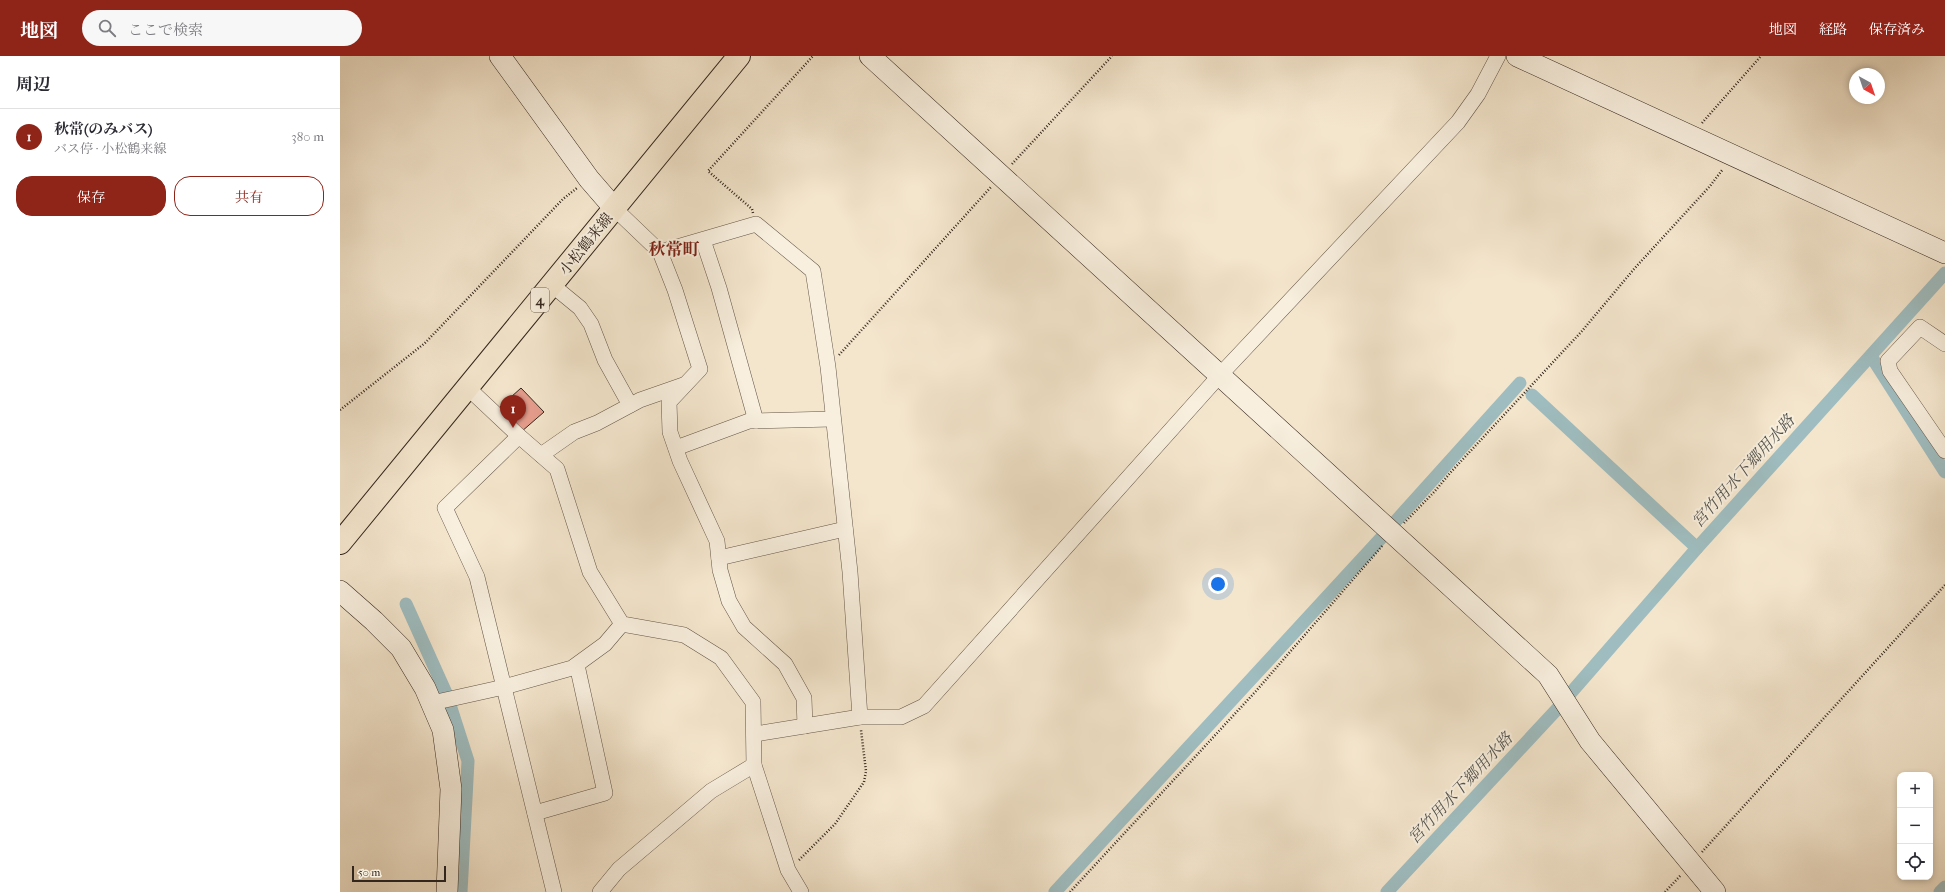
<!DOCTYPE html>
<html lang="ja">
<meta charset="utf-8">
<style>
:root{--surface:#fff;--page:#f7f7f7;--text:#2b2b33;--muted:#7c7c81;--line:#e1e1e2;--accent:#8f2418}
body{margin:0;font-family:"IM FELL French Canon","Noto Serif JP",serif;background:var(--page);color:var(--text)}
.controls{position:absolute;right:12px;bottom:12px;display:grid;overflow:hidden;border-radius:8px;box-shadow:0 2px 6px #0003}
.controls button{width:36px;height:36px;display:grid;place-items:center;padding:0;border:0;border-bottom:1px solid var(--line);background:var(--surface);color:var(--text);font:20px sans-serif}
.compass{position:absolute;left:1509px;top:12px;width:36px;height:36px;border-radius:50%;background:var(--surface);box-shadow:0 2px 6px #0003;rotate:140deg}
.scale{position:absolute;left:12px;bottom:10px;width:94px;box-sizing:border-box;padding-left:4px;border:2px solid #33261d;border-top:0;font-size:11px;line-height:14px;white-space:nowrap;color:#33261d;-webkit-text-stroke:3px #f8efde;paint-order:stroke}
.you{position:absolute;left:878px;top:528px;width:14px;height:14px;margin:-10px;border:3px solid #fff;border-radius:50%;background:#1a73e8;box-shadow:0 0 0 6px #1a73e833}
.badge{display:grid;place-items:center;width:26px;height:26px;border-radius:50%;background:var(--accent);color:#fff;font-size:13px;font-weight:700}
.pin{position:absolute;translate:-50% -33px;filter:drop-shadow(0 1px 2px #0008)}
.pin::after{content:'';position:absolute;top:21px;width:14px;height:12px;background:inherit;clip-path:polygon(0 0,100% 0,50% 100%)}
.list{margin:0;padding:0;list-style:none}
h2{display:flex;justify-content:space-between;align-items:center;height:52px;margin:0;padding:0 16px;font-size:17px}
h2 small{font-size:13px;font-weight:400;color:var(--muted)}
.list li{display:grid;grid-template-columns:26px 1fr auto;gap:12px;align-items:center;box-sizing:border-box;height:56px;padding:0 16px;border-top:1px solid var(--line)}
.list b{display:block;font-size:15px;white-space:nowrap}
.list p{margin:0;font-size:13px;white-space:nowrap;color:var(--muted)}
.list em{font-size:13px;font-style:normal;color:var(--muted)}
.actions{display:flex;gap:8px;padding:12px 16px}
.actions a{flex:1;padding:9px 0;border:1px solid var(--accent);border-radius:16px;text-align:center;font-size:14px;color:var(--accent)}
.actions .main{background:var(--accent);color:#fff}
.icon{flex:none;width:22px;height:22px;fill:none;stroke:currentColor;stroke-width:2;stroke-linecap:round;stroke-linejoin:round}
.map{position:relative;flex:none;width:1605px;height:836px;overflow:hidden}
header{display:flex;align-items:center;gap:24px;box-sizing:border-box;height:56px;padding:0 20px;background:var(--accent);color:#fff}
header strong{font-size:19px}
nav{display:flex;gap:22px;margin-inline-start:auto;font-size:14px}
.search{width:280px;height:36px;background:var(--page);display:flex;align-items:center;gap:10px;box-sizing:border-box;padding:0 14px;border-radius:22px;color:var(--muted);font-size:15px}
main{display:flex}
aside{flex:1;background:var(--surface)}
.map>svg:first-child{display:block}
</style>
<header>
<strong>地図</strong>
<div class="search"><svg class="icon" aria-label="search" viewBox="0 0 24 24"><circle cx="10" cy="10" r="6"/><path d="M15 15l6 6"/></svg>ここで検索</div>
<nav><a>地図</a><a>経路</a><a>保存済み</a></nav>
</header>
<main>
<aside>
<h2>周辺<small></small></h2>
<ul class="list">
<li><span class="badge">1</span><div><b>秋常(のみバス)</b><p>バス停 · 小松鶴来線</p></div><em>380 m</em></li>
</ul>
<div class="actions"><a class="main">保存</a><a>共有</a></div>
</aside>
<div class="map">
<svg width="1605" height="836" viewBox="0 0 1605 836">
<rect width="100%" height="100%" fill="#f4e6cd"/>
<filter id="stains"><feTurbulence type="fractalNoise" baseFrequency=".005" numOctaves="4"/><feColorMatrix values="0 0 0 0 .2 0 0 0 0 .09 0 0 0 0 .02 0 0 0 .5 -.17"/></filter>
<radialGradient id="worn" r=".72"><stop offset=".6" stop-color="#630" stop-opacity="0"/><stop offset="1" stop-color="#630" stop-opacity=".3"/></radialGradient>
<g fill="none" stroke-linecap="round" stroke-linejoin="round">
<g stroke="#9fbdc0" stroke-width="13">
<path d="M1531 300 1605 416"/>
<path d="M1192 339 1357 492"/>
<path d="M1054 467 1180 327"/>
<path d="M66 548 106 637"/>
<path d="M1229 639 1357 492 1605 217"/>
<path d="M111 652 128 705 121 836"/>
<path d="M715 836 1043 480"/>
<path d="M1047 836 1219 651"/>
<path d="M1600 836 1605 831"/>
</g>
</g>
<path fill="#e69d8d" stroke="#33261d" d="M181 332 204 356 181 376 160 351Z"/>
<g fill="none" stroke-linecap="round" stroke-linejoin="round">
<defs>
<g id="street">
<path d="M275 153 320 196 335 234 360 313 329 346 330 376 340 405 377 485 380 514 389 545 404 571 445 608 464 642 465 670"/>
<path d="M363 184 379 232 416 365"/>
<path d="M320 196 416 168 473 215 488 311 510 516 520 661"/>
<path d="M212 229 240 252 251 268 265 304 290 349"/>
<path d="M1605 288 1580 271 1548 305 1550 315 1605 395"/>
<path d="M128 332 179 380 217 413 250 516 282 568 344 579 381 602 413 646 414 709 448 814 461 836"/>
<path d="M179 380 105 452 137 521 214 836"/>
<path d="M336 392 409 365 492 363"/>
<path d="M201 399 234 376 257 367 300 344 343 329"/>
<path d="M379 502 505 473"/>
<path d="M92 647 164 631 232 612 265 588 282 568"/>
<path d="M415 678 520 661H561L584 650 880 319 1118 66 1138 38 1158 0"/>
<path d="M195 757 265 737 237 609"/>
<path d="M260 836 279 813 371 735 414 709"/>
</g>
<g id="secondary">
<path d="M160 0 249 123 275 153"/>
<path d="M530 0 1208 619 1250 685 1375 836"/>
<path d="M1177 0 1605 197"/>
<path d="M0 535 34 565 61 592 85 632 103 674 111 733 107 836"/>
</g>
<path id="primary" d="M0 487 399 0"/>
</defs>
<use href="#street" stroke="#635649" stroke-width="16"/>
<use href="#secondary" stroke="#33261d" stroke-width="22"/>
<use href="#primary" stroke="#33261d" stroke-width="24"/>
<g stroke="#33261d" stroke-width="2.5" stroke-dasharray="1 2" stroke-linecap="butt">
<path d="M1362 67 1421 0"/>
<path d="M672 108 772 0"/>
<path d="M413 157 412 153 368 115 473 0"/>
<path d="M499 299 651 131"/>
<path d="M0 354 85 287 223 143 237 132"/>
<path d="M1064 467 1095 435 1110 417 1242 275 1294 213 1370 130 1383 113"/>
<path d="M1362 796 1605 529"/>
<path d="M459 804 495 768 524 726 526 715 521 674"/>
<path d="M730 836 916 635 1043 489"/>
<path d="M1325 836 1341 819"/>
</g>
<use href="#street" stroke="#f8efde" stroke-width="15"/>
<use href="#secondary" stroke="#f8efde" stroke-width="21"/>
<use href="#primary" stroke="#f4e6cd" stroke-width="22"/>
</g>
<g text-anchor="middle" dominant-baseline="central" stroke-width="4" stroke-linejoin="round" paint-order="stroke">
<rect fill="#f8efde" stroke="#6e6257" stroke-width="1" x="191" y="232" width="18" height="24" rx="3"/>
<g font-size="14" font-weight="bold" fill="#33261d">
<text x="200" y="244">4</text>
</g>
<g font-size="15" fill="#33261d" stroke="#f8efde">
<text transform="translate(246 188) rotate(-51)">小松鶴来線</text>
</g>
<g font-size="16" font-style="italic" fill="#53534e" stroke="#f8efde">
<text transform="translate(1403 415) rotate(-48)">宮竹用水下郷用水路</text>
<text transform="translate(1120 732) rotate(-47)">宮竹用水下郷用水路</text>
</g>
<g font-size="17" font-weight="bold" fill="#7a1f14" stroke="#f8efde">
<text x="334" y="193">秋常町</text>
</g>
</g>
<rect width="100%" height="100%" filter="url(#stains)"/>
<rect width="100%" height="100%" fill="url(#worn)"/>
</svg>
<div class="controls">
<button>+</button>
<button>−</button>
<button><svg class="icon" aria-label="locate" viewBox="0 0 24 24"><circle cx="12" cy="12" r="6"/><path d="M12 2v4M12 18v4M2 12h4M18 12h4"/></svg></button>
</div>
<svg class="compass" viewBox="-18 -18 36 36"><path d="M0-13l5 13h-10z" fill="#e53935"/><path d="M0 13l5-13h-10z" fill="#7c7c81"/></svg>
<div class="scale">50 m</div>
<div class="you"></div>
<div class="pin badge" style="left:173px;top:372px">1</div>
</div>
</main>
